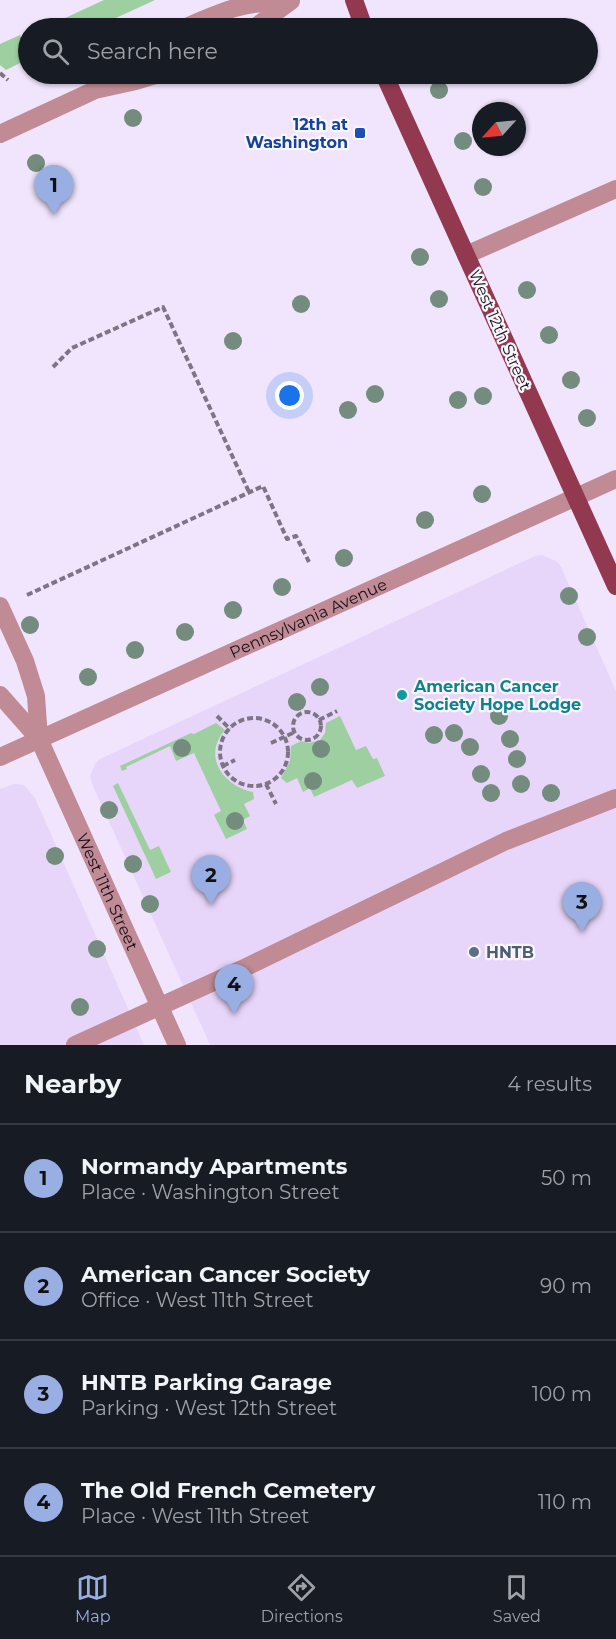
<!DOCTYPE html>
<meta charset="utf-8">
<style>
:root{--surface:#171b24;--page:#20242c;--text:#f1f3f6;--muted:#9ea1a6;--line:#363941;--accent:#99aee2}
body{margin:0;font-family:Montserrat,sans-serif;background:var(--page);color:var(--text)}
.compass{position:absolute;left:472px;top:102px;width:54px;height:54px;border-radius:50%;background:var(--surface);box-shadow:0 2px 4px #0004;rotate:243deg}
.you{position:absolute;left:290px;top:396px;width:21px;height:21px;margin:-15px;border:4px solid #fff;border-radius:50%;background:#1a73e8;box-shadow:0 0 0 9px #1a73e833}
.badge{display:grid;place-items:center;width:39px;height:39px;border-radius:50%;background:var(--accent);color:#111;font-size:20px;font-weight:700}
.pin{position:absolute;translate:-50% -50px;filter:drop-shadow(0 2px 3px #0008)}
.pin::after{content:'';position:absolute;top:32px;width:21px;height:18px;background:inherit;clip-path:polygon(0 0,100% 0,50% 100%)}
.list{margin:0;padding:0;list-style:none}
h2{display:flex;justify-content:space-between;align-items:center;height:78px;margin:0;padding:0 24px;font-size:26px}
h2 small{font-size:20px;font-weight:400;color:var(--muted)}
.list li{display:grid;grid-template-columns:39px 1fr auto;gap:18px;align-items:center;box-sizing:border-box;height:108px;padding:0 24px;border-top:2px solid var(--line)}
.list b{display:block;font-size:22px;white-space:nowrap}
.list p{margin:0;font-size:20px;white-space:nowrap;color:var(--muted)}
.list em{font-size:20px;font-style:normal;color:var(--muted)}
.icon{flex:none;width:33px;height:33px;fill:none;stroke:currentColor;stroke-width:2;stroke-linecap:round;stroke-linejoin:round}
.map{position:relative;flex:none;width:616px;height:1045px;overflow:hidden}
.search{position:absolute;background:var(--surface);box-shadow:0 2px 4px #0004;left:18px;right:18px;top:18px;height:66px;display:flex;align-items:center;gap:15px;box-sizing:border-box;padding:0 21px;border-radius:33px;color:var(--muted);font-size:22px}
.sheet{height:510px;background:var(--surface)}
nav{display:flex;justify-content:space-around;align-items:center;box-sizing:border-box;height:84px;border-top:2px solid var(--line);background:var(--surface);font-size:16px;color:var(--muted)}
nav a{display:grid;justify-items:center;gap:3px}
nav .on{color:var(--accent)}
.map>svg:first-child{display:block}
</style>
<div class="map">
<svg width="616" height="1045" viewBox="0 0 616 1045">
<rect width="100%" height="100%" fill="#f0e5fc"/>
<g fill="#e8d6fa">
<path d="M542 555 556 561 561 567 616 691V1045H210L92 784 90 776 95 764 100 759 535 556Z"/>
<path d="M14 784 24 785 35 798 144 1045H0V789Z"/>
</g>
<g fill="#9ecfa0">
<path d="M104 0H155L94 28H67L63 19Z"/>
<path d="M20 35 26 48 28 47V59L6 70 0 65V44Z"/>
<path d="M340 716 356 750 366 746 373 759 377 758 385 776 357 788 352 780 314 797 310 788 303 792 297 778 287 783 281 778 290 761 291 746 301 741 309 743 320 740 325 733 326 723Z"/>
<path d="M216 723 225 730C202 756 223 786 253 792L254 799 244 804 250 816 243 820 247 829 226 839 214 815 221 811 194 753 176 761 170 746 126 767 127 769 122 771 120 766 191 733 194 734Z"/>
<path d="M118 783 150 850 159 846 171 872 156 879 113 786Z"/>
</g>
<g fill="none" stroke-linecap="round" stroke-linejoin="round">
<g stroke="#7d7585" stroke-width="4" stroke-dasharray="6 3" stroke-linecap="butt">
<path d="M0 73 8 80"/>
<path d="M53 367 72 348 163 307 249 492"/>
<path d="M27 595 263 486 287 539 296 536 309 562"/>
<circle cx="307" cy="726" r="14"/>
<path d="M217 716 230 729"/>
<circle cx="254" cy="752" r="34"/>
<path d="M319 720 337 711"/>
<path d="M271 743 295 732"/>
<path d="M223 766 235 760"/>
<path d="M266 784 276 804"/>
</g>
<g stroke="#c08b95" stroke-width="18">
<path d="M184 28C220 12 246 0 286 3"/>
<path d="M254 28 291 1"/>
<path d="M0 134 95 90 136 81 159 74"/>
<path d="M466 255 616 189"/>
<path d="M0 606 25 661 36 696 39 739"/>
<path id="s1" d="M0 695 39 739 177 1045"/>
<path id="s2" d="M0 757 616 479"/>
<path d="M75 1045 242 969 506 841 616 798"/>
</g>
<g stroke="#923950" stroke-width="18">
<path d="M354 0 364 28"/>
<path d="M384 74 616 586"/>
</g>
</g>
<g fill="#748c7e">
<circle cx="439" cy="90" r="9"/>
<circle cx="133" cy="118" r="9"/>
<circle cx="463" cy="141" r="9"/>
<circle cx="36" cy="163" r="9"/>
<circle cx="483" cy="187" r="9"/>
<circle cx="420" cy="257" r="9"/>
<circle cx="527" cy="290" r="9"/>
<circle cx="439" cy="299" r="9"/>
<circle cx="301" cy="304" r="9"/>
<circle cx="549" cy="335" r="9"/>
<circle cx="233" cy="341" r="9"/>
<circle cx="571" cy="380" r="9"/>
<circle cx="375" cy="394" r="9"/>
<circle cx="483" cy="396" r="9"/>
<circle cx="458" cy="400" r="9"/>
<circle cx="348" cy="410" r="9"/>
<circle cx="587" cy="418" r="9"/>
<circle cx="482" cy="494" r="9"/>
<circle cx="425" cy="520" r="9"/>
<circle cx="344" cy="558" r="9"/>
<circle cx="282" cy="587" r="9"/>
<circle cx="569" cy="596" r="9"/>
<circle cx="233" cy="610" r="9"/>
<circle cx="30" cy="625" r="9"/>
<circle cx="185" cy="632" r="9"/>
<circle cx="587" cy="637" r="9"/>
<circle cx="135" cy="650" r="9"/>
<circle cx="88" cy="677" r="9"/>
<circle cx="320" cy="687" r="9"/>
<circle cx="297" cy="702" r="9"/>
<circle cx="499" cy="716" r="9"/>
<circle cx="454" cy="733" r="9"/>
<circle cx="434" cy="735" r="9"/>
<circle cx="510" cy="739" r="9"/>
<circle cx="470" cy="747" r="9"/>
<circle cx="182" cy="748" r="9"/>
<circle cx="321" cy="749" r="9"/>
<circle cx="517" cy="759" r="9"/>
<circle cx="481" cy="774" r="9"/>
<circle cx="313" cy="781" r="9"/>
<circle cx="521" cy="784" r="9"/>
<circle cx="491" cy="793" r="9"/>
<circle cx="551" cy="793" r="9"/>
<circle cx="109" cy="810" r="9"/>
<circle cx="235" cy="821" r="9"/>
<circle cx="55" cy="856" r="9"/>
<circle cx="133" cy="864" r="9"/>
<circle cx="150" cy="904" r="9"/>
<circle cx="97" cy="949" r="9"/>
<circle cx="80" cy="1007" r="9"/>
</g>
<rect fill="#1a4fb4" stroke="#f9f6fc" stroke-width="2" x="354" y="127" width="12" height="12" rx="3"/>
<circle fill="#0f9aa8" stroke="#f9f6fc" stroke-width="2" cx="402" cy="695" r="6"/>
<circle fill="#5c6f8a" stroke="#f9f6fc" stroke-width="2" cx="474" cy="952" r="6"/>
<g text-anchor="middle" dominant-baseline="central" stroke-width="4.5" stroke-linejoin="round" paint-order="stroke">
<g font-size="16" font-weight="bold" fill="#164399" stroke="#f9f6fc" text-anchor="end">
<text x="348" y="124">12th at<tspan x="348" dy="18">Washington</tspan></text>
</g>
<g font-size="16" fill="#16101a" stroke="#f9f6fc">
<text transform="translate(500 330) rotate(66)">West 12th Street</text>
<text stroke="none"><textPath href="#s2" startOffset="338">Pennsylvania Avenue</textPath></text>
<text stroke="none"><textPath href="#s1" startOffset="226">West 11th Street</textPath></text>
</g>
<g font-size="16" font-weight="bold" fill="#0d838f" stroke="#f9f6fc" text-anchor="start">
<text x="414" y="686">American Cancer<tspan x="414" dy="18">Society Hope Lodge</tspan></text>
</g>
<g font-size="16" font-weight="bold" fill="#4e5e75" stroke="#f9f6fc" text-anchor="start">
<text x="486" y="952">HNTB</text>
</g>
</g>
</svg>
<svg class="compass" viewBox="-18 -18 36 36"><path d="M0-13l5 13h-10z" fill="#e53935"/><path d="M0 13l5-13h-10z" fill="#9ea1a6"/></svg>
<div class="you"></div>
<div class="pin badge" style="left:54px;top:215px">1</div>
<div class="pin badge" style="left:211px;top:905px">2</div>
<div class="pin badge" style="left:582px;top:932px">3</div>
<div class="pin badge" style="left:234px;top:1014px">4</div>
<div class="search"><svg class="icon" aria-label="search" viewBox="0 0 24 24"><circle cx="10" cy="10" r="6"/><path d="M15 15l6 6"/></svg>Search here</div>
</div>
<section class="sheet">
<h2>Nearby<small>4 results</small></h2>
<ul class="list">
<li><span class="badge">1</span><div><b>Normandy Apartments</b><p>Place · Washington Street</p></div><em>50 m</em></li>
<li><span class="badge">2</span><div><b>American Cancer Society</b><p>Office · West 11th Street</p></div><em>90 m</em></li>
<li><span class="badge">3</span><div><b>HNTB Parking Garage</b><p>Parking · West 12th Street</p></div><em>100 m</em></li>
<li><span class="badge">4</span><div><b>The Old French Cemetery</b><p>Place · West 11th Street</p></div><em>110 m</em></li>
</ul>
</section>
<nav>
<a class="on"><svg class="icon" aria-label="map" viewBox="0 0 24 24"><path d="M3 6l6-2 6 2 6-2v14l-6 2-6-2-6 2zM9 4v14M15 6v14"/></svg>Map</a>
<a><svg class="icon" aria-label="directions" viewBox="0 0 24 24"><path d="M12 3l9 9-9 9-9-9zM9 14v-3h6M13 9l2 2-2 2"/></svg>Directions</a>
<a><svg class="icon" aria-label="saved" viewBox="0 0 24 24"><path d="M7 4h10v16l-5-4-5 4z"/></svg>Saved</a>
</nav>
